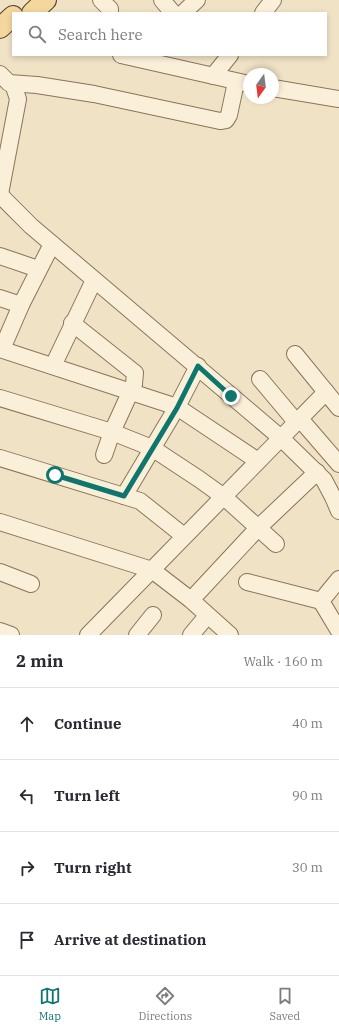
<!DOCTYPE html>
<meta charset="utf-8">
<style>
:root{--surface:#fff;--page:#f2f2f3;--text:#2b2b33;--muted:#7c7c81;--line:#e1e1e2;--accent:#0f766e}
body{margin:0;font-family:"IBM Plex Serif",serif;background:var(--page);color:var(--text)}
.compass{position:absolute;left:243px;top:68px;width:36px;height:36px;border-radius:50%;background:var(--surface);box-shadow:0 2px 6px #0003;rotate:194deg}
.stop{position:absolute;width:12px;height:12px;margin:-9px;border:3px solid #0f766e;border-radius:50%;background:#fff}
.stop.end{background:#0f766e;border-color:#fff;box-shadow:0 1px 4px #0008}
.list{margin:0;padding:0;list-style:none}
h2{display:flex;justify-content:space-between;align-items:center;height:52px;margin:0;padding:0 16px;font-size:17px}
h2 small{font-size:13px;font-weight:400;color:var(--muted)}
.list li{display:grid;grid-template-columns:26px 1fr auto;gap:12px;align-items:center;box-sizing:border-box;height:72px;padding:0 16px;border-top:1px solid var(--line)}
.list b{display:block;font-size:15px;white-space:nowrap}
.list em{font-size:13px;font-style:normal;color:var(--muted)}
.icon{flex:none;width:22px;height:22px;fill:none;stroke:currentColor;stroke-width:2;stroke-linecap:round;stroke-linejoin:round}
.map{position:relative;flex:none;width:339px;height:635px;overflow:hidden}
.search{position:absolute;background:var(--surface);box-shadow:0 2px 6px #0003;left:12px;right:12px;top:12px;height:44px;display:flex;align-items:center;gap:10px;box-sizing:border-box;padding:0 14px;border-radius:0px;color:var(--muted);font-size:15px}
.sheet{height:340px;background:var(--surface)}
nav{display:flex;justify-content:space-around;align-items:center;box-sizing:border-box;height:56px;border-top:1px solid var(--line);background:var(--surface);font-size:11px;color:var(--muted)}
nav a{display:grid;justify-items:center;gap:2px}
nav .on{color:var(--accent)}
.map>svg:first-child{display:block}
</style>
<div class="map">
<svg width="339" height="635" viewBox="0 0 339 635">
<rect width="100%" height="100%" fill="#f0e2c5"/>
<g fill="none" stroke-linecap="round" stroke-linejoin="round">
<defs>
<g id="minor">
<path d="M101 0 110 9V13"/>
<path d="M162 0 173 13"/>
<path d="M183 13 197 0"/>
<path d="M263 13 273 0"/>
<path d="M121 55 249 84"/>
<path d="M0 74 9 83 37 85 94 94 220 121 226 120 229 115 236 82"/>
<path d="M213 76 230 55"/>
<path d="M273 88 339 99"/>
<path d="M0 194 18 99 13 84"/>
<path d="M0 195 31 226 281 438 324 480 333 497 339 511"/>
<path d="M0 256 38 269"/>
<path d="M0 298 21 305"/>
<path d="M72 323 135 373 134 384 112 432 104 455"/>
<path d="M0 349 177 407 258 461"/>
<path d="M2 349 21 305 52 244"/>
<path d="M295 354 339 408"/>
<path d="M53 366 94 280"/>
<path d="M260 379 297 423"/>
<path d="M0 398 112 432 152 448 199 479 224 497 276 544"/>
<path d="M301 420 339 464"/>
<path d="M0 458 140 501 184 536"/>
<path d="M124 496 177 407 198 366"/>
<path d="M0 522 152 570 191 600 230 635"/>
<path d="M0 572 31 584"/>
<path d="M247 582 321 601 339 631"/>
<path d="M191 600 258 528 317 472"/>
<path d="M321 601 339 579"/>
<path d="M0 631 11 635"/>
<path d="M88 635 326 392"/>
<path d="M137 635 153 615"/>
<path d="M191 635 207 616"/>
</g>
<g id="major">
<path d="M32 13 46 0"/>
<path d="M0 28 13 16"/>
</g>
</defs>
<use href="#minor" stroke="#8b745a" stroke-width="18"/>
<use href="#major" stroke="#59422f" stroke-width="22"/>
<use href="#minor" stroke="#faefd9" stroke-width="16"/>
<use href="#major" stroke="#f3d79d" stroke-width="20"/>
</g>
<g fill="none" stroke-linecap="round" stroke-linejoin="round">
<path stroke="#0f766e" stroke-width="5" d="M55 475 124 496 177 408 198 366 231 396"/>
</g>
</svg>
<svg class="compass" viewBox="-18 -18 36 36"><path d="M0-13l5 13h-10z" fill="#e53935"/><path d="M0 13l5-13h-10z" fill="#7c7c81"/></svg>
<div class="stop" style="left:55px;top:475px"></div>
<div class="stop end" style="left:231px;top:396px"></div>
<div class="search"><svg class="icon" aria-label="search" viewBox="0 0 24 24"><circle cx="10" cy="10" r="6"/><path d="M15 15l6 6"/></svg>Search here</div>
</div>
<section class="sheet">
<h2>2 min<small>Walk · 160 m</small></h2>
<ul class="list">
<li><svg class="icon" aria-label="ahead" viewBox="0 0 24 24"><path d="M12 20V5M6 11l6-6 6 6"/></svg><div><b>Continue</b></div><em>40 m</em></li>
<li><svg class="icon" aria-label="left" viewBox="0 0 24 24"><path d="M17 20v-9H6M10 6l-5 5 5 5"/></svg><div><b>Turn left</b></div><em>90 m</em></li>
<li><svg class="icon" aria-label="right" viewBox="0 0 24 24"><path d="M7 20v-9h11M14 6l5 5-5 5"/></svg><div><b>Turn right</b></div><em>30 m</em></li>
<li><svg class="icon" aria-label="arrive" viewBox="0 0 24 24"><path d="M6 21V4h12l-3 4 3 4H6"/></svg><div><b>Arrive at destination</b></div></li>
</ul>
</section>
<nav>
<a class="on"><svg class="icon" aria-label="map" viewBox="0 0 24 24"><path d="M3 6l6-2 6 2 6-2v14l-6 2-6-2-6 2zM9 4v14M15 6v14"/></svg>Map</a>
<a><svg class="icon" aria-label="directions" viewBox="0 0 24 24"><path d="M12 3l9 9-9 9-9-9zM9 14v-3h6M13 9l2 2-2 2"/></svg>Directions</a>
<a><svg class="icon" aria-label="saved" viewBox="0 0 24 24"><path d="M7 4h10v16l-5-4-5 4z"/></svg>Saved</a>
</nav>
